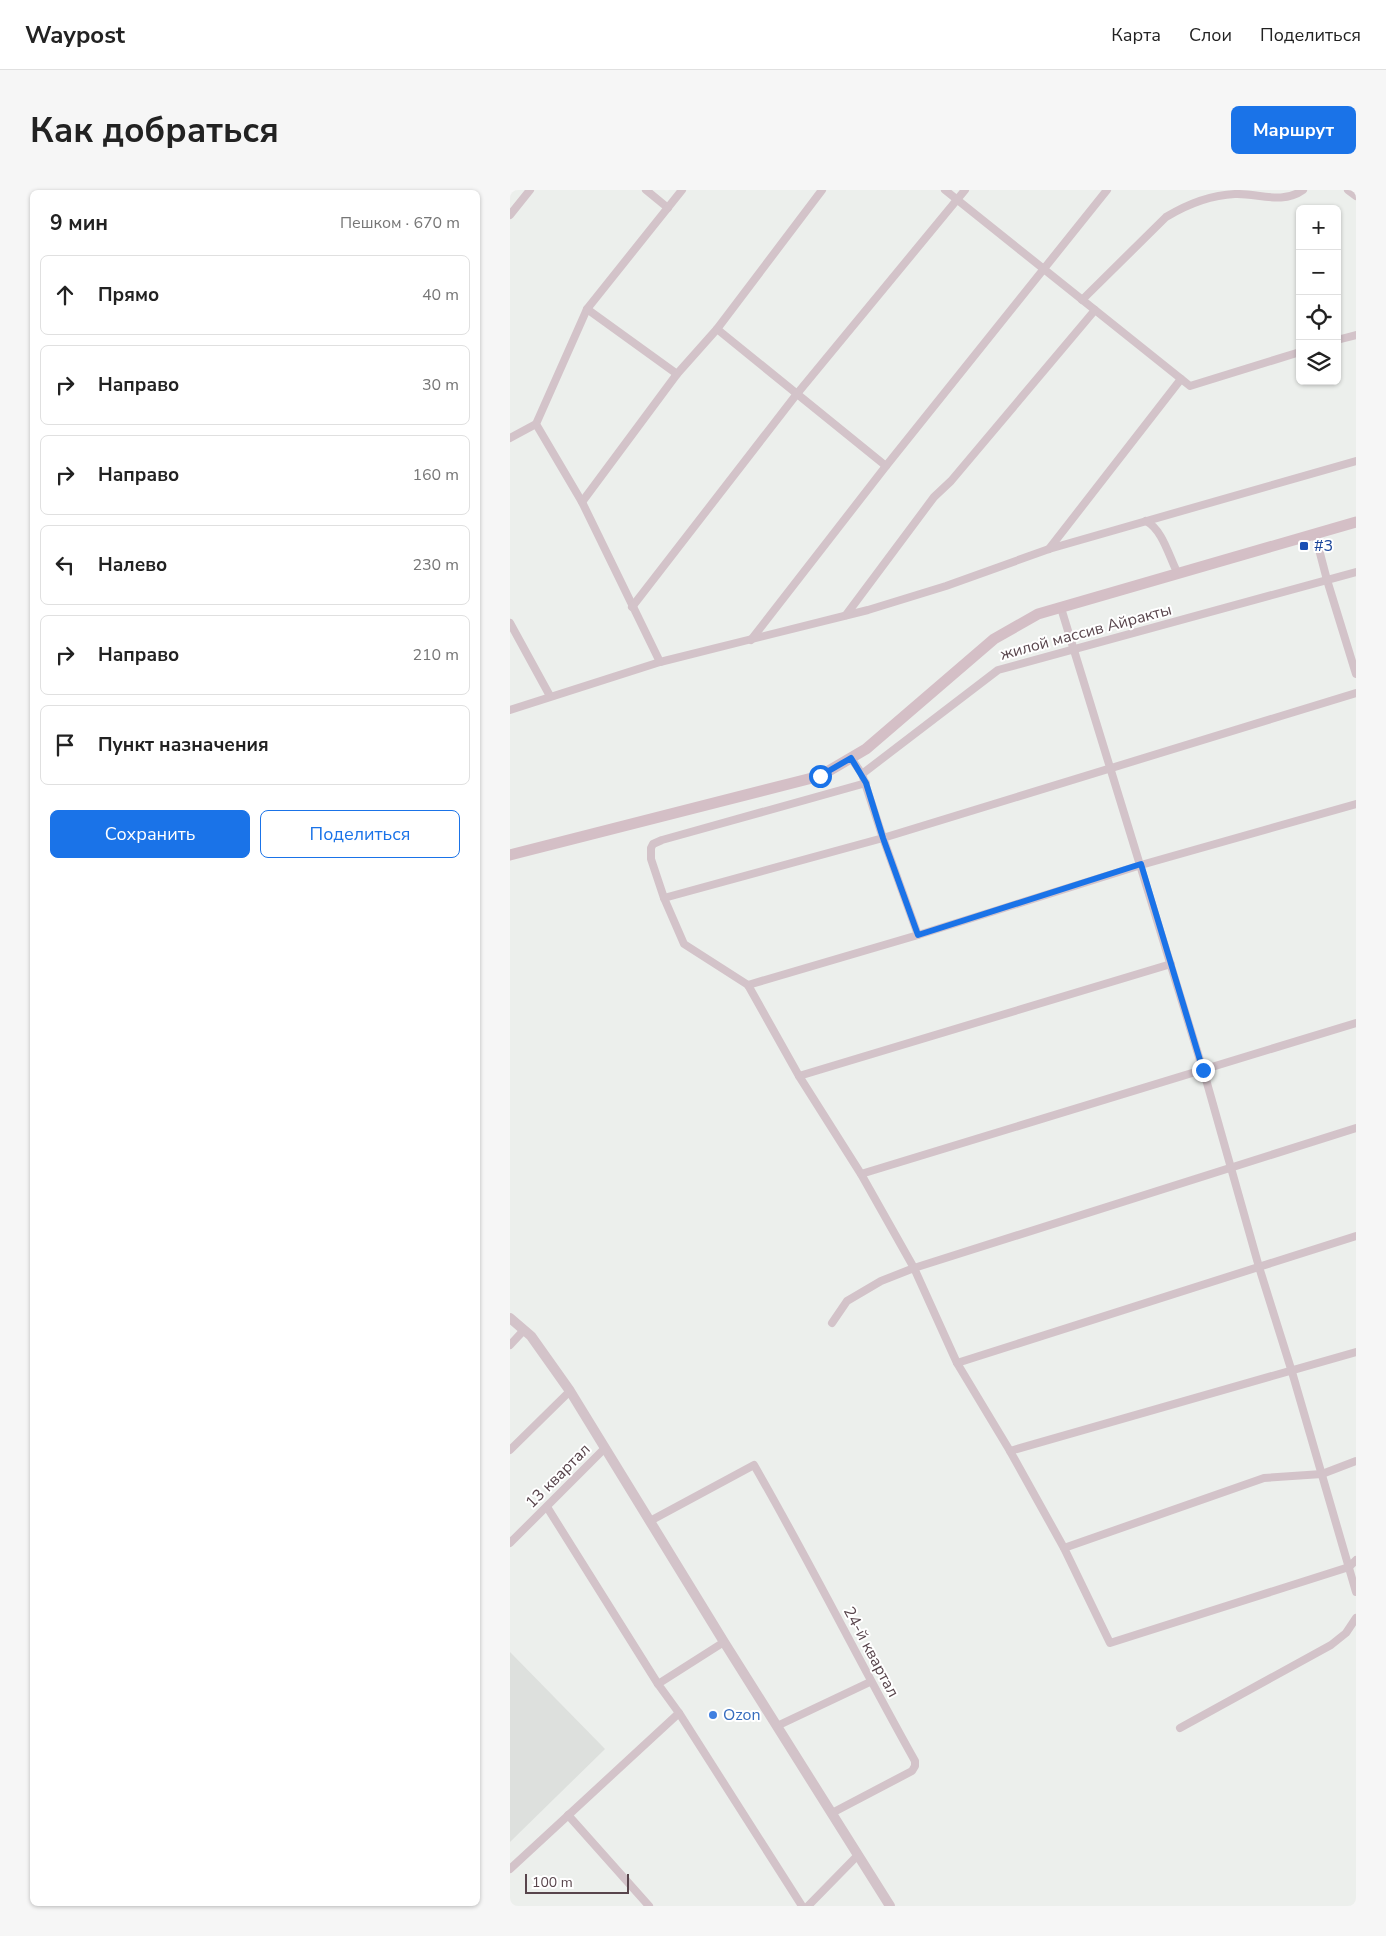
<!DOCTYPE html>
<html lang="ru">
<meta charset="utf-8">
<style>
:root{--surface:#fff;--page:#f6f6f6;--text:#222;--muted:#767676;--line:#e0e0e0;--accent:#1a73e8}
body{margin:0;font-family:"Nunito Sans",sans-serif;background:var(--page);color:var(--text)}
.controls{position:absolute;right:15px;top:15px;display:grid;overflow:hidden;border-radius:8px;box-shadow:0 1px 4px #0004}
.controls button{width:45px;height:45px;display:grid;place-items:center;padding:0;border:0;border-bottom:1px solid var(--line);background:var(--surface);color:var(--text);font:25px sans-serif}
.scale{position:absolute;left:15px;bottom:12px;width:104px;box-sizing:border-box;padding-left:5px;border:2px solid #58454c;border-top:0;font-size:14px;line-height:18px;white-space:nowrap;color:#58454c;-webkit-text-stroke:4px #fff;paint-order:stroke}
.stop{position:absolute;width:15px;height:15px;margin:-11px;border:4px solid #1a73e8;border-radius:50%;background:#fff}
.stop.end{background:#1a73e8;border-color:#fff;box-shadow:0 1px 5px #0008}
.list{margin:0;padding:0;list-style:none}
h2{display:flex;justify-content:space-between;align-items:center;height:65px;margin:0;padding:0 20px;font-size:21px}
h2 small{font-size:16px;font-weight:400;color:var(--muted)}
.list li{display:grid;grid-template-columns:32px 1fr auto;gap:15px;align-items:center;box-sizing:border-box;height:80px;margin:0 10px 10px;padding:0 10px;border:1px solid var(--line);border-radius:8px}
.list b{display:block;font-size:19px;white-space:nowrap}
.list em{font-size:16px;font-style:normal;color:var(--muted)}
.actions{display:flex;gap:10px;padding:15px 20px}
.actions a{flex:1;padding:11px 0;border:1px solid var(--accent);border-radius:8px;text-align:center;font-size:18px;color:var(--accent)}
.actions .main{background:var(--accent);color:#fff}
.icon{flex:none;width:28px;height:28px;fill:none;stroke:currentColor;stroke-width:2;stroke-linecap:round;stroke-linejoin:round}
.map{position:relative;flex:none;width:846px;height:1716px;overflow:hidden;border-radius:8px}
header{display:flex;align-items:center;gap:30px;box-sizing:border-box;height:70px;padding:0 25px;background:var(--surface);border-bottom:1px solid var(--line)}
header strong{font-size:24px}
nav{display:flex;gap:28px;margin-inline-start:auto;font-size:18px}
.intro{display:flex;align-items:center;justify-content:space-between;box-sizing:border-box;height:120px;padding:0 30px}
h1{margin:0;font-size:35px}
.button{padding:12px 22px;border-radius:8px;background:var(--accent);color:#fff;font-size:18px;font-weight:700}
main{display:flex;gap:30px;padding:0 30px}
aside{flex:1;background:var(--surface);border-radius:8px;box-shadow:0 1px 4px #0004}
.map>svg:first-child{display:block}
</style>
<header>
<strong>Waypost</strong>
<nav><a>Карта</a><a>Слои</a><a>Поделиться</a></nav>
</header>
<div class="intro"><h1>Как добраться</h1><a class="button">Маршрут</a></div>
<main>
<aside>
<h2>9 мин<small>Пешком · 670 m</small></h2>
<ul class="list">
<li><svg class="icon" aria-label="ahead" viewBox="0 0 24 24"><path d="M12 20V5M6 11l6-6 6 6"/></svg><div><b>Прямо</b></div><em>40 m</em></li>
<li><svg class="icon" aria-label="right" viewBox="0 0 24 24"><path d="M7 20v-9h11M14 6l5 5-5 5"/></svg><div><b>Направо</b></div><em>30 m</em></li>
<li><svg class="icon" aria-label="right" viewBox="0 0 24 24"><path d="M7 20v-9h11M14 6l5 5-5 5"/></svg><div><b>Направо</b></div><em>160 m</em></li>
<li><svg class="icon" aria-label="left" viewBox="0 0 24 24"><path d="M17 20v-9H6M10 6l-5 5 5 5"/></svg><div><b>Налево</b></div><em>230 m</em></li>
<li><svg class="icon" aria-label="right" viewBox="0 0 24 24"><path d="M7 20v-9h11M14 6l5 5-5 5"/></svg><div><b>Направо</b></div><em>210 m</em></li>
<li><svg class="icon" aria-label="arrive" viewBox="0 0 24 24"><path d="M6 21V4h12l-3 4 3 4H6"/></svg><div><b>Пункт назначения</b></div></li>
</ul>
<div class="actions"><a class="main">Сохранить</a><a>Поделиться</a></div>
</aside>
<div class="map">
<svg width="846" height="1716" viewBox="0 0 846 1716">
<rect width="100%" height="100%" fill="#ecefec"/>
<path fill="#dde0dd" d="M0 1462 95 1559 0 1652Z"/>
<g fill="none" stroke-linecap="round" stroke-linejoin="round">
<g stroke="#d3c3c9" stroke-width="8">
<path d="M136 0 158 18"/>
<path d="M172 0 77 119 26 234 72 312 150 472 358 420 436 396 539 359 846 271"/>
<path d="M435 0 680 196 790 162"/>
<path d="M838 0 846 6"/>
<path d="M0 25 20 0"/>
<path d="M572 110 656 27C676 15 701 5 725 4 748 3 772 15 793 0"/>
<path d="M77 119 167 184 207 139 376 276"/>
<path d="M207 139 312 0"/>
<path d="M827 150 846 145"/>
<path d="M0 248 26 234"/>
<path d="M72 312 167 184"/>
<path d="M636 331C653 340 659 367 668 384"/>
<path d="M805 344 817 390 846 484"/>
<path d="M539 359 671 189"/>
<path d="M122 417 286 205 455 0"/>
<path d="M551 418 697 893 749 1077 782 1182 846 1402"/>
<path d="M336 425 424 307 441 291 585 120"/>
<path d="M0 433 40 506"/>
<path d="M241 450 376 276 597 0"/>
<path d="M0 520 150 472"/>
<path d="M341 568 352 584"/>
<path d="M356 593 152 650 143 654 141 658V669L154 708 174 754 238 795 289 886 351 984 404 1078 447 1173 500 1261 554 1358 600 1453 839 1377 846 1370"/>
<path d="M154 708 373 648 846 503"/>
<path d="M408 745 373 648 352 584 488 480 846 382"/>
<path d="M238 795 408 745 631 675 846 614"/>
<path d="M289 886 661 774"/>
<path d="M351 984 846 833"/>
<path d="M322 1133 337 1111 371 1091 404 1078 846 938"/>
<path d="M0 1155 14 1140"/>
<path d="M447 1173 846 1046"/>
<path d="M0 1260 60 1201"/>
<path d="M500 1261 846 1162"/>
<path d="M37 1317 148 1494"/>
<path d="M140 1331 244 1275C300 1372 350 1473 405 1571V1576L402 1581 322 1623"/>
<path d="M0 1353 95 1258"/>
<path d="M554 1358 754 1288 812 1284 846 1271"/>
<path d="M169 1523 292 1716"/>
<path d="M267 1536 360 1492"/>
<path d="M670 1538 821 1455 836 1443 846 1428"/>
<path d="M58 1625 139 1716"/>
<path d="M0 1679 169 1523 148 1494 214 1452"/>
<path d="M298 1716 348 1665"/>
</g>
<path stroke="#d3c3c9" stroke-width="10" d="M0 1128 21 1146 60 1201 214 1452 380 1716"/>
<path stroke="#d4bfc6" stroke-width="11" d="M0 665 310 586 356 559 484 449 528 424 846 332"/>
</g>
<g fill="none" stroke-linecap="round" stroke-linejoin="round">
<path stroke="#1a73e8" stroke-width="6" d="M310 586 341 568 356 593 373 648 408 745 631 674 693 880"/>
</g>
<rect fill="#1a4fb4" stroke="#fff" stroke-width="2" x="789" y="351" width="10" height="10" rx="2.5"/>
<circle fill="#3f7fe0" stroke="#fff" stroke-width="2" cx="203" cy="1525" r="5"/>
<g text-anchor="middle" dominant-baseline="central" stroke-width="4" stroke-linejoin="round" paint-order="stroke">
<g font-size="16" fill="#164399" stroke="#fff" text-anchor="start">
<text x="804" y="356">#3</text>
</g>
<g font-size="16" fill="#58454c" stroke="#fff">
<text transform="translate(576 442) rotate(-15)">жилой массив Айракты</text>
<text transform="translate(48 1286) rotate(-45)">13 квартал</text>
<text transform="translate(361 1462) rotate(62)">24-й квартал</text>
</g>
<g font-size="16" fill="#366cbe" stroke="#fff" text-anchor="start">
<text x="213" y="1525">Ozon</text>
</g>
</g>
</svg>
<div class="controls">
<button>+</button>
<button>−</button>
<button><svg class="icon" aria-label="locate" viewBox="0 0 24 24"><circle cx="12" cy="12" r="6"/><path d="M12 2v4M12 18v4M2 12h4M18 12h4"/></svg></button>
<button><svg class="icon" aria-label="layers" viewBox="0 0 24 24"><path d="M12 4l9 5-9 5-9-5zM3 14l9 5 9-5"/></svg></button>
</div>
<div class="scale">100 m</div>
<div class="stop" style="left:310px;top:586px"></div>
<div class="stop end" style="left:693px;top:880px"></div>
</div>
</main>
